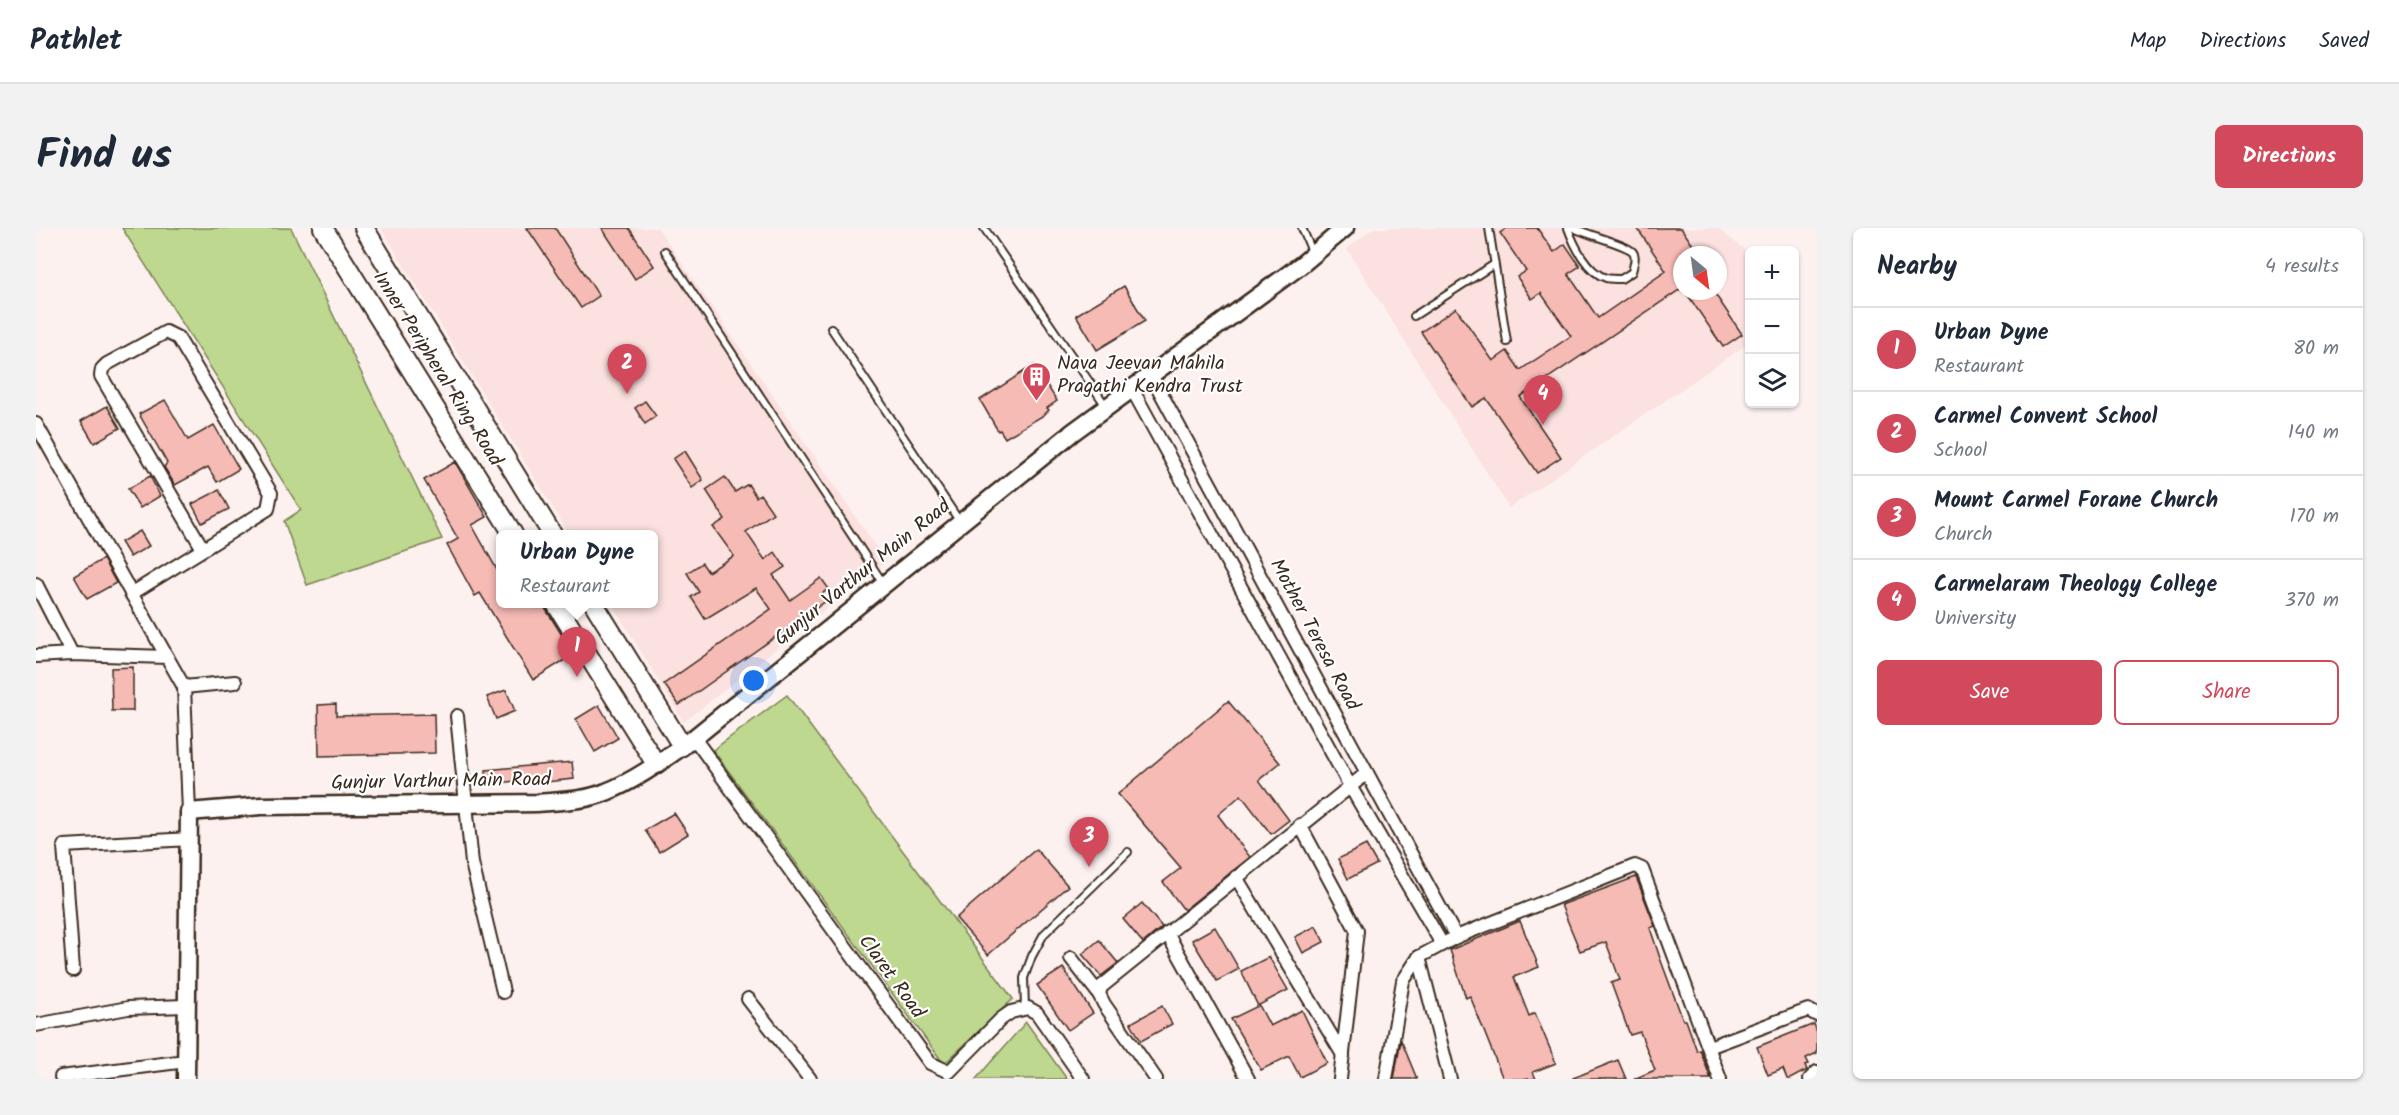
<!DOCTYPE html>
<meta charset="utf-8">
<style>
:root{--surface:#fff;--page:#f2f2f3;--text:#1f2937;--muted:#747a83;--line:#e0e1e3;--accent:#d1495b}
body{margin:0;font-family:Kalam,sans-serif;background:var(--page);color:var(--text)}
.controls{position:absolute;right:18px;top:18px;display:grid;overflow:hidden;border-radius:9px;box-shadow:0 2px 4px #0004}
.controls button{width:54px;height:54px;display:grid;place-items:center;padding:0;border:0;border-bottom:2px solid var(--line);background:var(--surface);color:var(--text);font:30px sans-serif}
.compass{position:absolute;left:1637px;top:18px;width:54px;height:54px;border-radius:50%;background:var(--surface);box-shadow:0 2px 4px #0004;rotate:151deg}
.you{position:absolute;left:718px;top:453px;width:21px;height:21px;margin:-15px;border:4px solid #fff;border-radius:50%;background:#1a73e8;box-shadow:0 0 0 9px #1a73e833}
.badge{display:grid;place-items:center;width:39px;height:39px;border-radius:50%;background:var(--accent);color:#fff;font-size:20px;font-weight:700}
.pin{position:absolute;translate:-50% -50px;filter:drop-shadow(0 2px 3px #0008)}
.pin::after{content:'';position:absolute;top:32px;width:21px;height:18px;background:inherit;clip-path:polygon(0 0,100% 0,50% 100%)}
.popup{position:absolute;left:460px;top:302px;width:162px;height:78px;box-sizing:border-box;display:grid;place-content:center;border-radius:9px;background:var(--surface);filter:drop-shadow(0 2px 4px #0005);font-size:20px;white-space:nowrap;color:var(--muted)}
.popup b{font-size:22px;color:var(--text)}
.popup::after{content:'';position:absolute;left:50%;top:100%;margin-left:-12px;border:12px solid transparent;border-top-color:var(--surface)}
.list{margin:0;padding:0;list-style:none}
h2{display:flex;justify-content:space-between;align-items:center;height:78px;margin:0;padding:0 24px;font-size:26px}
h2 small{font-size:20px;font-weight:400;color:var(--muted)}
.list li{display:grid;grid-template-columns:39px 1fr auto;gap:18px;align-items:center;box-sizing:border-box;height:84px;padding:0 24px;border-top:2px solid var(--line)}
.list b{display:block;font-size:22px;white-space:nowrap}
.list p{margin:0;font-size:20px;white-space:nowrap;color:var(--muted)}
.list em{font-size:20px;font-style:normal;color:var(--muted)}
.actions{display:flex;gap:12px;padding:18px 24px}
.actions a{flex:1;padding:14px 0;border:2px solid var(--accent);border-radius:9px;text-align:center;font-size:21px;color:var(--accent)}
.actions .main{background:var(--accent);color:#fff}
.icon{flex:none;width:33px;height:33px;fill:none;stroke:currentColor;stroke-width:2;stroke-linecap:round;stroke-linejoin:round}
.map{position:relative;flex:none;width:1781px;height:851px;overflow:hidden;border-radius:9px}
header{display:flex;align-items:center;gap:36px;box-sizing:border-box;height:84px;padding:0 30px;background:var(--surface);border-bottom:2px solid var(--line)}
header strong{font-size:28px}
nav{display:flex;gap:33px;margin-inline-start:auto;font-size:21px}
.intro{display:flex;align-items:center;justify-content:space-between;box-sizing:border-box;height:144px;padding:0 36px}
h1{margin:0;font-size:42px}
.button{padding:15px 27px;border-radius:9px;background:var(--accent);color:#fff;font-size:21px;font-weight:700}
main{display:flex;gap:36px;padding:0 36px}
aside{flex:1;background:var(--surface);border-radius:9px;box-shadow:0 2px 4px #0004}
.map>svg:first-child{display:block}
</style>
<header>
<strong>Pathlet</strong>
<nav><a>Map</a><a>Directions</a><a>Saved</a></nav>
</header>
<div class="intro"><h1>Find us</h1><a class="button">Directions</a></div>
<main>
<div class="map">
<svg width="1781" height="851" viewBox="0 0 1781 851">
<rect width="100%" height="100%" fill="#fdf1f0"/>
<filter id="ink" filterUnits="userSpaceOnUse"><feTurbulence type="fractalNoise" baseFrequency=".0167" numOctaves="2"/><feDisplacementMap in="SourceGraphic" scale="12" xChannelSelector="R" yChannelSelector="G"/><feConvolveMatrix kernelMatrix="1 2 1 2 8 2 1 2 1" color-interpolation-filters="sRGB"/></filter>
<g filter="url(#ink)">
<g fill="#fbe1df" fill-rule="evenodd">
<path d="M345 0H622L850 333 648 494 576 376H618V306H533Z"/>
<path d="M1337 0H1681L1713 25V115L1473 280 1311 21ZM1646 27H1682V63H1646Z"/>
</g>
<g fill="#bed88f" stroke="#7c8156" stroke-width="1.5">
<path d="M86 0H255L406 311 271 357 248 293 265 282Z"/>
<path d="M751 467 977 771 908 836 677 522Z"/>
<path d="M990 794 1031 851H940Z"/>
</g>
<g fill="#f7bbb6" stroke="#3b2a1e" stroke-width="1.5">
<path d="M491 0H519L563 68 545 80Z"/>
<path d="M566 0H593L618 38 599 51Z"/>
<path d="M1471 0H1501L1518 24 1529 16 1544 38 1532 46 1562 90 1630 43 1601 0H1645L1664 27H1646V60L1484 169 1525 229 1501 245 1450 170 1436 179 1385 104 1420 80 1457 133 1471 123 1484 142 1535 108 1505 65 1496 71 1481 49 1490 43 1464 5Z"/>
<path d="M1088 58 1109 93 1061 122 1040 87Z"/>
<path d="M1649 63H1677L1706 106 1687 119Z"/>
<path d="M998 137 1021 173 1011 180 1013 182 1008 187 969 210 964 202 962 203 944 172Z"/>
<path d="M129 172 152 212 178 197 203 241 181 254 172 239 139 257 128 239 131 235 103 186Z"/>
<path d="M609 173 620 188 609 196 599 180Z"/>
<path d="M71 178 84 200 58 215 45 193Z"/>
<path d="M649 223 667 252 656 260 637 231Z"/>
<path d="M419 234 451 289 436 297 465 349V375H499L502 380 507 377 538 426 497 452 444 365 439 368 411 317 422 311 388 252Z"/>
<path d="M114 248 124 268 104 280 92 261Z"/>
<path d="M689 249 699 264 712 256 720 269 724 266 737 285 710 304 729 332 739 324 749 339 737 347 754 372 785 350 793 361 785 366 790 373 643 477 628 456 735 381 720 360 669 391 655 369 663 364 651 345 666 335 672 344 698 328 677 299 689 291 670 262Z"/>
<path d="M183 262 193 281 166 295 156 276Z"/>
<path d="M104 303 113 318 94 329 85 314Z"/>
<path d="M67 331 80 355 51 371 38 348Z"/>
<path d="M97 439V483H76L75 440Z"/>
<path d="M470 462 479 483 460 491 451 469Z"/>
<path d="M1192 473 1244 535 1223 552 1253 592 1235 606 1205 567 1182 587 1214 629 1148 682 1127 654 1145 640 1082 566Z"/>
<path d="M300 476V488L398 486 399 525 283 528 282 477Z"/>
<path d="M563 477 582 510 559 524 540 491Z"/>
<path d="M536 534 538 551 510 554 509 550 451 556 450 542Z"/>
<path d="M638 585 652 606 623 624 609 602Z"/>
<path d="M1330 617 1341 636 1312 651 1302 631Z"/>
<path d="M1000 621 1032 658 952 727 920 690Z"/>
<path d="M1600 649 1619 698 1614 700 1624 730 1647 792H1650L1661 823 1664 822 1675 851H1598L1619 842 1604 804 1594 807 1575 755 1584 752 1570 714 1544 723 1525 677Z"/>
<path d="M1106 675 1126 699 1107 715 1087 691Z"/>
<path d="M1484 693 1503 739 1478 749 1493 788 1499 785 1520 835 1497 844 1500 851H1467L1434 768 1430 770 1414 722Z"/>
<path d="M1280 698 1288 714 1267 725 1259 709Z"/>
<path d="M1179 699 1203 741 1181 753 1156 712Z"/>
<path d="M1063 712 1082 735 1065 748 1046 726Z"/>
<path d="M1233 729 1252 762 1223 777 1234 798 1266 782 1291 835 1264 849 1253 828 1225 842 1195 791 1222 778 1205 743Z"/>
<path d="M1027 740 1057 785 1032 802 1001 757Z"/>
<path d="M1126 778 1136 796 1105 813 1095 795Z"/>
<path d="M1778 796 1781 804V825L1770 830 1773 836 1769 837 1771 842 1754 851H1751L1747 841 1732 847 1721 819Z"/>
<path d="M1365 812 1381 851H1358Z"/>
<path d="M1582 832 1590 851H1537V850Z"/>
</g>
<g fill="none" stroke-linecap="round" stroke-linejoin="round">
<defs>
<g id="service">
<path d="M948 0 1070 178"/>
<path d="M1266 0 1277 26"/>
<path d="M1453 0 1471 114"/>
<path d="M1532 0C1538 17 1551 44 1570 50 1575 51 1580 51 1585 51L1596 44C1597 38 1601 29 1597 24 1592 17 1549 6 1538 0"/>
<path d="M629 23 847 355"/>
<path d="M1378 88 1457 37"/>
<path d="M795 100 924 294"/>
<path d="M989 780 988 750 996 728 1008 706 1092 624"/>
</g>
<g id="minor">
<path d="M1115 147 1420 709"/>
<path d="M1096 161 1314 558 1406 716"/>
<path d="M0 196 131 429"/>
<path d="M0 356 36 426"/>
<path d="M95 366 232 281 235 265 142 110 130 104 71 136 66 141 65 148 167 321"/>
<path d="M0 428 36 426 131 429 148 459 153 584"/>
<path d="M148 459 199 454"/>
<path d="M421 488 436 635 467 764"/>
<path d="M658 510 894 835 913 844 965 791 975 784 992 780 1001 785 1047 851"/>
<path d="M1264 597 1321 703 1304 851"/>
<path d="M1200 649 1307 827"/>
<path d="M1131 705 1212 851"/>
<path d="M1383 729 1414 851"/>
<path d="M1035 730 1063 766"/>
<path d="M37 742 28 618 154 611"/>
<path d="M712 771 774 851"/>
<path d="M0 797 92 780 149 778"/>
<path d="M1673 819 1772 782 1781 787"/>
<path d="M25 849 150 833"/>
<path d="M1120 851 1068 776 1063 766 1065 759 1331 545"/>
<path d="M1350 851 1367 753 1383 729 1420 709 1599 638 1606 641 1684 851"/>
<path d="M1774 851 1781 844"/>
</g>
<path id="secondary" d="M150 851 153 584 225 578 501 575C523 573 549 573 570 564 601 552 631 529 658 510L1037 204 1265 37 1309 0"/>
<g id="primary">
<path d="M287 0 477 306"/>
<path d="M328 0 516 306"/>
<path d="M520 376 620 536"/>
<path d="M558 376 646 518"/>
</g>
</defs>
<use href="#service" stroke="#3b2a1e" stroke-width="10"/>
<use href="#minor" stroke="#3b2a1e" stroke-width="16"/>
<use href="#secondary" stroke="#3b2a1e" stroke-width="21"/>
<use href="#primary" stroke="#3b2a1e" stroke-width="22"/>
<use href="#service" stroke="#fff" stroke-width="6"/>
<use href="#minor" stroke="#fff" stroke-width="12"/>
<use href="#secondary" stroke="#fff" stroke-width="16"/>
<use href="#primary" stroke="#fff" stroke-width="18"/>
</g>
</g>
<defs>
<symbol id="building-pin" viewBox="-11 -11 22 30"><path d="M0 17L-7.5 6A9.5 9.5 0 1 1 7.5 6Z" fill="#d1495b" stroke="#fff"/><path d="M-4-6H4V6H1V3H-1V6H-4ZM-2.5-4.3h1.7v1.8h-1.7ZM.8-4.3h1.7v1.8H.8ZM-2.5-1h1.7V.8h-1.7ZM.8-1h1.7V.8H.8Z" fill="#fff"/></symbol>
</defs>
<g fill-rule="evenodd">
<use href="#building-pin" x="984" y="132" width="33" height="45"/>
</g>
<g text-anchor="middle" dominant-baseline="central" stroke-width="4.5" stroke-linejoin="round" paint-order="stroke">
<g font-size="20" fill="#3b2a1e" stroke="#fff" text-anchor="start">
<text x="1021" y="136">Nava Jeevan Mahila<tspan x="1021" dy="23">Pragathi Kendra Trust</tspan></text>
</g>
<g font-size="20" fill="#3b2a1e" stroke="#fff">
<text transform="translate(401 141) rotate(58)">Inner Peripheral Ring Road</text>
<text transform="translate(827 345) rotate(-39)">Gunjur Varthur Main Road</text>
<text transform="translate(1278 407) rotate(62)">Mother Teresa Road</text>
<text transform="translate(405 554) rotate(-1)">Gunjur Varthur Main Road</text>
<text transform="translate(855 749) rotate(54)">Claret Road</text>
</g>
</g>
</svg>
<div class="controls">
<button>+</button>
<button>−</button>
<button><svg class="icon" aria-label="layers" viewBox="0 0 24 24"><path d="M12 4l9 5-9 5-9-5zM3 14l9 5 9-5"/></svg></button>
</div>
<svg class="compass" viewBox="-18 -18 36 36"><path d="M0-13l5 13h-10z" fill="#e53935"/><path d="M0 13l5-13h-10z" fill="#747a83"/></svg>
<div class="you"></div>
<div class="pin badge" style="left:541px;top:449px">1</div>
<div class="popup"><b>Urban Dyne</b>Restaurant</div>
<div class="pin badge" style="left:591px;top:166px">2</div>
<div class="pin badge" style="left:1053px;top:639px">3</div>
<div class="pin badge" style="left:1507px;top:197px">4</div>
</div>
<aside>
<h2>Nearby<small>4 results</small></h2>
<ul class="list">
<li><span class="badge">1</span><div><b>Urban Dyne</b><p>Restaurant</p></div><em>80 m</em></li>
<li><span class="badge">2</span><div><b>Carmel Convent School</b><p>School</p></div><em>140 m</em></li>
<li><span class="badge">3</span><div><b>Mount Carmel Forane Church</b><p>Church</p></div><em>170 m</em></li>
<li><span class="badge">4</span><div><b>Carmelaram Theology College</b><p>University</p></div><em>370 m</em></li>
</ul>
<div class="actions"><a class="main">Save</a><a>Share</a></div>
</aside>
</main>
